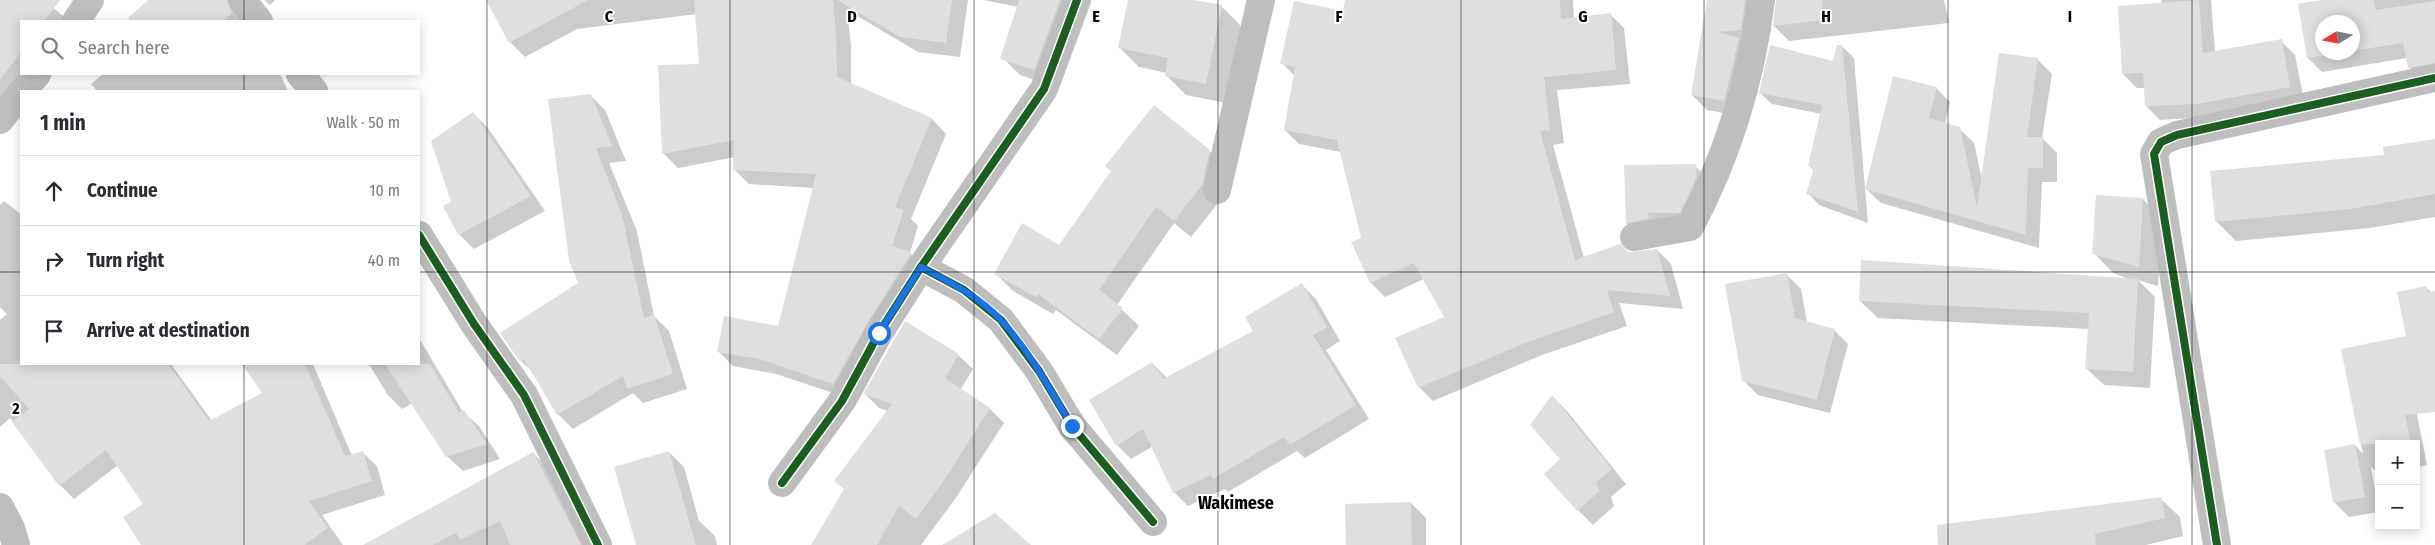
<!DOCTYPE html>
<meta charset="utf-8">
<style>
:root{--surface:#fff;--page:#f7f7f7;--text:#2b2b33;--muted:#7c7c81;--line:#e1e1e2}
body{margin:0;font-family:"Fira Sans Condensed",sans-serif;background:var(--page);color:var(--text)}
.controls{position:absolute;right:15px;bottom:15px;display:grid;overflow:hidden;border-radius:0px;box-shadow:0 2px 12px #0003}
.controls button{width:45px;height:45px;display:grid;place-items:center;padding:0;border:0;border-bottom:1px solid var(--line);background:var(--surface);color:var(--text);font:25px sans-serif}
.compass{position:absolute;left:2315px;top:15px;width:45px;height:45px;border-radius:50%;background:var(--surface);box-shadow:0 2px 12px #0003;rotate:260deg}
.stop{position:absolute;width:15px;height:15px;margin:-11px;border:4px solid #1a73e8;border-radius:50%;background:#fff}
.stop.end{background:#1a73e8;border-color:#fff;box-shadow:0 1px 5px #0008}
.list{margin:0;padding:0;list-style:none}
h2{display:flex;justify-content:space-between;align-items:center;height:65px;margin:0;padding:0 20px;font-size:21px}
h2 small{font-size:16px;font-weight:400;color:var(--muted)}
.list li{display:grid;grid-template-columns:32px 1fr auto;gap:15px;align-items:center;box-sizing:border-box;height:70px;padding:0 20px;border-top:1px solid var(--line)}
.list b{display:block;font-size:19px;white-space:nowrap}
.list em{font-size:16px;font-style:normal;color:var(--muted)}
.icon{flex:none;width:28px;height:28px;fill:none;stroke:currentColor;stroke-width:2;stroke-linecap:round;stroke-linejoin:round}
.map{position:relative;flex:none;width:2435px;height:545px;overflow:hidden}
.search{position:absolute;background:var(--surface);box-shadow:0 2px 12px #0003;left:20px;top:20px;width:400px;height:55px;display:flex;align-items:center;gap:12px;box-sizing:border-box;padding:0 18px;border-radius:0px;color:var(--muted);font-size:19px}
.panel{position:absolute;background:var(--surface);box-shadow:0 2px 12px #0003;left:20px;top:90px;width:400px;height:275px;border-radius:0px}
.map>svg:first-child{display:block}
</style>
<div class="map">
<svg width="2435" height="545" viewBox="0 0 2435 545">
<rect width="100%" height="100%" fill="#fff"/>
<g fill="#0003" fill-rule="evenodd">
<path d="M0 0H44L69 21H21V74L0 120Z"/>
<path d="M150 0H250L242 21H132L130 19Z"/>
<path d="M264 0H275L270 5Z"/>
<path d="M487 0H968L960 57 918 52 847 10 851 45V84L932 119 946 134 911 219 918 226 910 253 926 268 848 398 776 374 733 366 718 351 779 327 814 188 749 184 734 169 735 157 678 168 663 153 701 65 697 14 577 29 525 57 510 42Z"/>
<path d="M984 0H1080L1049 85 1020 75 1005 60 1018 7Z"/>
<path d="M1129 0H1188L1221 6 1241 26 1226 103 1186 95 1166 75 1167 73 1139 67 1120 48Z"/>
<path d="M1346 0H1573L1574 18 1610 14 1624 28 1630 84 1557 90 1564 143 1553 145 1584 258 1657 250 1671 264 1683 309 1619 303 1627 326 1542 355 1433 401 1419 387 1446 318 1424 279 1385 297 1371 283 1353 243 1362 239 1341 152 1299 144 1285 130 1295 76 1282 63 1344 13Z"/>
<path d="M1709 0H1772L1739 116 1707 110 1692 95Z"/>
<path d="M1776 0H1944L1949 23 1789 41 1774 26Z"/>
<path d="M2161 0H2211L2215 52 2281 41 2295 55 2304 101 2212 117 2160 120 2146 106 2145 88H2137L2123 74 2162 4Z"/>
<path d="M2329 0H2435V79L2423 81 2409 67 2407 58 2322 72 2308 58 2300 5ZM2322 22H2352V52H2322Z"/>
<path d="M1842 46 1854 58 1868 223 1819 205 1808 193 1815 171 1809 166 1822 114 1772 104 1760 93 1834 63Z"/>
<path d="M2037 59 2052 74 2042 138 2057 153V182H2042L2039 248 1881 203 1866 189 1936 88 1950 102 1945 124 1959 128 1974 143 1982 180Z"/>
<path d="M103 74H280L288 91H97L91 84Z"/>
<path d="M590 95 605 110 626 161 609 163 637 231 654 316 669 331 687 389 643 403 633 393 573 429 558 414 536 375 521 361 580 284Z"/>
<path d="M473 113 488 128 545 211 474 249 459 234 452 202Z"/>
<path d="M2435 140V217L2370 228 2236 241 2216 221Z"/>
<path d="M1209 151 1227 168 1219 202 1191 237 1174 223 1117 305 1139 326 1117 355 1056 310 1053 314 1013 291 996 274 1060 246Z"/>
<path d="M1695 166 1710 181 1695 227 1642 238 1627 224Z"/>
<path d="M2143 199 2162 219 2158 286 2138 280 2155 297 2150 388 2104 385 2086 368 2089 329 1878 318 1860 301 2131 280 2113 273 2094 253Z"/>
<path d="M4 201 21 214V364H171L212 421 263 393 244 364H313L352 456 362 452 377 466 385 495 322 515 343 545H143L145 504 118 465 74 499 60 485 10 418 0 427V320L7 314 0 307V205Z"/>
<path d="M1787 275 1801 289 1807 323 1834 330 1848 344 1830 413 1758 395 1744 381Z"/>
<path d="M1302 285 1316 299 1340 341 1326 350 1369 419 1305 458 1297 451 1228 492 1225 489 1188 506 1174 492 1153 446 1131 459 1117 445 1152 363 1167 378 1255 332Z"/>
<path d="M2426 287 2432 293 2435 292V396L2414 400 2427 465 2416 468V444H2379V474L2371 467 2379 512 2349 517 2334 502 2355 445 2363 454 2342 350 2407 337Z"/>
<path d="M419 338 463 412 479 426 500 459 463 471 447 456 412 403 402 409 387 394 369 364H419Z"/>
<path d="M958 355 973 369 961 389 990 409 1004 423 955 499 921 545H813L845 490 835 481 888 411 879 408 865 394Z"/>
<path d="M1552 396 1567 411 1626 484 1611 497 1614 506 1593 525 1578 510 1562 459Z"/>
<path d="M669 452 684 467 699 521 715 536 717 545H639Z"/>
<path d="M533 453 547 467 586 545H365Z"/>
<path d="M2161 499 2180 517 2183 536 2146 545H1942Z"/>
<path d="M1411 503 1426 518V545H1347Z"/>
</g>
<g fill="#dfdfdf">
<path d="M0 0H60L44 21H21V52L0 80Z"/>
<path d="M148 0H227L232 13 224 21H130L128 18Z"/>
<path d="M486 0H588L509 43Z"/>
<path d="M694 0H833L836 30 837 77 932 118 895 207 904 210 892 246 912 252 866 325 833 384 760 359 717 352 724 316 778 326 816 174 733 170 734 140 662 154 658 65 699 64Z"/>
<path d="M837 0H952L946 43 900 37Z"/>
<path d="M1019 0H1060L1034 70 1000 59Z"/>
<path d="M1128 0H1194L1222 5 1206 84 1165 76 1168 58 1118 48Z"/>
<path d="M1345 0H1560L1561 19 1611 13 1616 70 1544 77 1550 130 1540 131 1575 260 1620 244 1629 252 1657 249 1670 296 1607 290 1614 312 1528 342 1418 388 1395 338 1444 317 1414 263 1370 283 1351 242 1361 238 1337 140 1284 130 1295 67 1280 64 1294 1 1343 11Z"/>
<path d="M1707 0H1745L1741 30 1717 32 1739 38 1724 101 1691 95Z"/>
<path d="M1776 0H1822L1824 20 1773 26Z"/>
<path d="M2199 0 2203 53 2282 39 2290 87 2197 104 2145 106 2143 73 2122 74 2118 6Z"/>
<path d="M2321 0H2374L2376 10 2435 1V63L2408 68 2403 43 2352 51V22H2322V52H2345L2307 58 2298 4Z"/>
<path d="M1770 45 1833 61 1837 45H1842L1858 212 1806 194 1814 168 1808 166 1822 105 1759 93Z"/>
<path d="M1999 53 2038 58 2027 137H2043V168H2028L2026 235 1865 189 1893 76 1937 87 1929 118 1960 127 1977 207Z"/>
<path d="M591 94 612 146 596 148 622 215 644 318 654 315 673 374 627 389 623 376 557 415 524 359 520 362 500 333 578 283 569 260 548 99Z"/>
<path d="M1154 105 1210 150 1202 185 1174 221 1156 207 1099 290 1123 308 1099 339 1038 294 1036 297 994 274 1022 223 1059 245 1111 171 1105 166Z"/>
<path d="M473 112 531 196 458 235 443 206 451 202 431 141Z"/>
<path d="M2435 139V194L2350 209 2215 222 2210 171 2384 155 2383 147Z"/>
<path d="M1696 164V178L1680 213H1648L1649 218 1626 224 1624 165Z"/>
<path d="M2096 195 2143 198 2139 267 2092 254Z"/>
<path d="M1861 260 2138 279 2133 372 2085 369 2089 313 1859 301Z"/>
<path d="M1787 273 1795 318 1835 329 1817 400 1742 381 1725 284Z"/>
<path d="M1302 283 1327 327 1313 335 1356 405 1290 445 1284 437 1213 479 1211 475 1173 493 1143 429 1116 446 1089 400 1152 362 1163 379 1253 331 1245 317Z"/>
<path d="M2426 286 2428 292 2435 291V412L2405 415 2411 444H2360L2341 349 2406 336 2397 292Z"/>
<path d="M905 321 959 354 945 378 990 408 941 485 916 519 899 506 877 545H811L844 489 834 481 892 404 863 394Z"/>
<path d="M0 364H168L209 421 262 393 242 364H305L345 456 363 451 372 481 309 501 328 528 304 545H141L123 517 143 504 106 450 59 486 12 422 29 409 0 376Z"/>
<path d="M385 364H430L459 413 464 410 487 444 446 457Z"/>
<path d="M1552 395 1612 469 1596 482 1600 491 1577 511 1544 474 1560 459 1530 425Z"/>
<path d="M2355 444 2365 497 2333 503 2324 450Z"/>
<path d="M669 451 696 545H636L614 467Z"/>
<path d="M533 452 581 545H510L500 521 460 540 456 533 433 545H363Z"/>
<path d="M2162 497 2165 518 2095 534 2096 545H1938L1937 525Z"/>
<path d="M1411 502 1412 545H1346L1345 504Z"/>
<path d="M995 513 1031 545H942Z"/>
</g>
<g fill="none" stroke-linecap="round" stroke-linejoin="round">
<g stroke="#bebebe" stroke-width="28">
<path d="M242 0 259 21"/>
<path d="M76 21 90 0"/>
<path d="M300 74 314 91"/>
<path d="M23 91 37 74"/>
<path d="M0 120 21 93"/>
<path d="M1217 190 1261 0"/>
<path d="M419 235 474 324 524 395 598 545"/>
<path d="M1634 237 1690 227C1728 155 1751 81 1761 0"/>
<path d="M921 267 964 290 1001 320 1039 371 1072 426 1153 522"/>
<path d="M782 483 842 401 879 333 921 267 1044 89 1077 0"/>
<path d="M0 507 11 528 16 545"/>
<path d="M2217 545 2154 154 2161 142 2177 135 2435 78"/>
</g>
<defs>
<g id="cycleway">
<path d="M419 235 474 324 524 395 598 545"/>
<path d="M921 267 964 290 1001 320 1039 371 1072 426 1153 522"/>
<path d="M782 483 842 401 879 333 921 267 1044 89 1077 0"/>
<path d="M2217 545 2154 154 2161 142 2177 135 2435 78"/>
</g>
</defs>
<use href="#cycleway" stroke="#fff" stroke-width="11"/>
<use href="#cycleway" stroke="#1b5e20" stroke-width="8"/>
</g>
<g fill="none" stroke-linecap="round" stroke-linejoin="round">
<path stroke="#1a73e8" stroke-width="6" d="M879 333 921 267C949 282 979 296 1001 320 1030 351 1050 390 1072 426"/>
</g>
<path fill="none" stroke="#000" stroke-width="1" stroke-opacity="0.55" d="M244 0V21M487 0V545M730 0V545M974 0V545M1218 0V545M1461 0V545M1704 0V545M1948 0V545M2192 0V545M244 74V91M0 272H21M419 272H2435M244 364V545"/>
<g text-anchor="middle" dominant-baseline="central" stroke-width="4" stroke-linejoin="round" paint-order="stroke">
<g font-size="18" font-weight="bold" fill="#000" stroke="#fff">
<text x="1236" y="503">Wakimese</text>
</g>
</g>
<g font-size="16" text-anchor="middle" font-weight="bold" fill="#000" stroke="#fff" stroke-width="4" stroke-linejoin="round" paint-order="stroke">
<text x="609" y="22">C</text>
<text x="852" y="22">D</text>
<text x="1096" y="22">E</text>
<text x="1339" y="22">F</text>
<text x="1583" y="22">G</text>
<text x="1826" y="22">H</text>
<text x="2070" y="22">I</text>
<text x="16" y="414">2</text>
</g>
</svg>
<div class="controls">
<button>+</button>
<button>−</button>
</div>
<svg class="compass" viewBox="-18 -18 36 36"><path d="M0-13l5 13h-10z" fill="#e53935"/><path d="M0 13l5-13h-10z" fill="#7c7c81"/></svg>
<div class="stop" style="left:879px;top:333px"></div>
<div class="stop end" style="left:1072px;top:426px"></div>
<div class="search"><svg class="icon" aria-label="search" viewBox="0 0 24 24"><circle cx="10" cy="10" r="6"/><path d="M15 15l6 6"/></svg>Search here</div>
<section class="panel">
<h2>1 min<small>Walk · 50 m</small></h2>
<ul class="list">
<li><svg class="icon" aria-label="ahead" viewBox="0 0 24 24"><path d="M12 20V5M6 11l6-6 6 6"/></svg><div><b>Continue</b></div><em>10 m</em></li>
<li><svg class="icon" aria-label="right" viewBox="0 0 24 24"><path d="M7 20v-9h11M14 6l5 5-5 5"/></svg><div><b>Turn right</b></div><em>40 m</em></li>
<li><svg class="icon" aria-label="arrive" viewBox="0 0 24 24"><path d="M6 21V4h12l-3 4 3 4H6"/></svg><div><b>Arrive at destination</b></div></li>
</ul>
</section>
</div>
